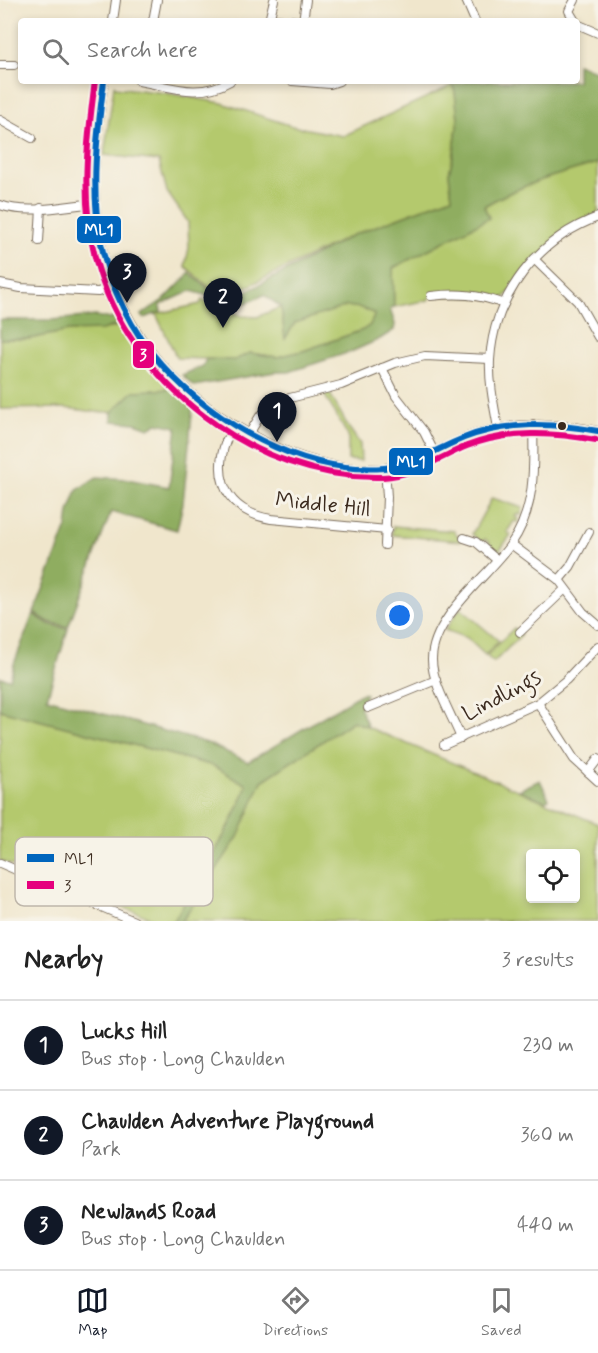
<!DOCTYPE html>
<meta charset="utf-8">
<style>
:root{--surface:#fff;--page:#f2f2f2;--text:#222;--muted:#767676;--line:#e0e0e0;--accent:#111827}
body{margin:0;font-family:Mynerve,sans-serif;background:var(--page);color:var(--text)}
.controls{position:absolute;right:18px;bottom:18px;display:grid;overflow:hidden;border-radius:6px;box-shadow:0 3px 9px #0003}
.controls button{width:54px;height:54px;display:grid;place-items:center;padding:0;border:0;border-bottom:2px solid var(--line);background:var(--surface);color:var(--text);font:30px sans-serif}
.you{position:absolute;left:400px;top:616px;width:21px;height:21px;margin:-15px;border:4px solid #fff;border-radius:50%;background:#1a73e8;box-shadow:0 0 0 9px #1a73e833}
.badge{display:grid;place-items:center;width:39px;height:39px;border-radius:50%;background:var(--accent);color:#fff;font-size:20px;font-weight:700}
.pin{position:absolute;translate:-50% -50px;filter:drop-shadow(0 2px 3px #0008)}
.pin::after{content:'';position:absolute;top:32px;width:21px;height:18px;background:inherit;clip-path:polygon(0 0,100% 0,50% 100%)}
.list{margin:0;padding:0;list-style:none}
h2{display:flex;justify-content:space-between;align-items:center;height:78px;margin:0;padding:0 24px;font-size:26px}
h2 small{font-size:20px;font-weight:400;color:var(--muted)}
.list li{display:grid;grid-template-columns:39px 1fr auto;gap:18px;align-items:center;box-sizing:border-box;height:90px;padding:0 24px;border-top:2px solid var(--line)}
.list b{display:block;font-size:22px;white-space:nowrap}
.list p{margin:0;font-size:20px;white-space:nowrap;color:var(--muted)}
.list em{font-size:20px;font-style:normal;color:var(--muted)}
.icon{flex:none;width:33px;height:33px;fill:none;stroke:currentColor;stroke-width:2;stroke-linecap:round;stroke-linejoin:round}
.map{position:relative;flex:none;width:598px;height:921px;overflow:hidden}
.search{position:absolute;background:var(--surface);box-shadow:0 3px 9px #0003;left:18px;right:18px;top:18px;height:66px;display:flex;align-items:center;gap:15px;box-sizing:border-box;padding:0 21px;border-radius:6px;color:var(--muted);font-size:22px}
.sheet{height:348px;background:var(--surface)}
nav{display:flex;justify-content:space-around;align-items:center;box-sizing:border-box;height:84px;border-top:2px solid var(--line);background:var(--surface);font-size:16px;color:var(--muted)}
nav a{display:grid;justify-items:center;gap:3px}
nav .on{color:var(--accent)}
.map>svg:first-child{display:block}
</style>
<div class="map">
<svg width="598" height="921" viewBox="0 0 598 921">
<rect width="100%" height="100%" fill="#f7f3e8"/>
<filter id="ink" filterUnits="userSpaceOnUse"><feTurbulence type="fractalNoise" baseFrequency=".0167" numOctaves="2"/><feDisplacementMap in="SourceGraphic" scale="12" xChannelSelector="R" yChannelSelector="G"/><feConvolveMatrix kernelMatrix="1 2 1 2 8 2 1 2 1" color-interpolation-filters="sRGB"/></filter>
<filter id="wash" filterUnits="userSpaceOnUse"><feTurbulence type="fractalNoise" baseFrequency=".008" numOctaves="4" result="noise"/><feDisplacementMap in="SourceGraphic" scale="24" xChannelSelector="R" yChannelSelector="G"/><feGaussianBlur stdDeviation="1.35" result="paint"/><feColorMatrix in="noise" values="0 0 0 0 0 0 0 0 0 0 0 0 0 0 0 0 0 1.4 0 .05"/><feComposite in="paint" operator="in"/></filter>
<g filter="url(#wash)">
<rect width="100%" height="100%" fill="#f0e6cc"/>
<g fill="#b4c96d" stroke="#787a46" stroke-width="1.5" fill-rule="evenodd">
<path d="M114 85 116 87 165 93 222 103 292 126 343 136 453 85 455 92 458 118 454 152 449 173 452 197 353 235 232 294 215 292 185 266 189 248 188 222 167 192 159 161 104 155Z"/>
<path d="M598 163V214L571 226 503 299 432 295 428 300 394 307 393 268 489 218 484 206C520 185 558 174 598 163Z"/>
<path d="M202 300 242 316 257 317 281 307 285 338 294 323 347 306 361 308 375 314 370 325 363 330 303 351 277 357 250 353 235 360 177 358 156 314 200 304Z"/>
<path d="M124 323 134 340 172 390 134 391 112 412H97L64 408 0 409V339H29L69 331 113 328Z"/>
<path d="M329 392 349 428 360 444 361 461 348 460V436L324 394Z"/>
<path d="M492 498 523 508 521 515 517 514 515 517 519 519 518 522 514 521 507 532 511 535 498 552 494 553 487 547 490 543 485 539 482 542 472 534Z"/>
<path d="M393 526 454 531 460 538V541L392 535Z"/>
<path d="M460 608 499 641 485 655 467 638 445 630Z"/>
<path d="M514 628 521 635 494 662 486 656Z"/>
<path d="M0 710 214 766 247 785C230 834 198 875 174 921H159L0 861Z"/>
<path d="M353 721 598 824V921H182L238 837 262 781ZM530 854H576V898H530Z"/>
</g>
<g fill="#8fad60" stroke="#656c3f" stroke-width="1.5">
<path d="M577 64 598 72V163C559 174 519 185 484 206L489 218 393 268 394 307 390 309 395 324 394 330 380 339 353 351 289 372H275L194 386 182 375 203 366 206 359 235 360 250 353 277 357 303 351 363 330 370 325 375 314 361 308 347 306 295 323 285 339 281 307 264 295 241 305 191 291 160 305 161 312 144 318 141 315 166 298 190 273 216 295 235 298 353 235 452 197 449 173 454 152 458 118 455 92 453 85 471 81H577Z"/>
<path d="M124 314 193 405 183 503 177 530 111 512 68 627 49 622 34 613 67 527 69 512 77 490 97 477 127 479 169 487 177 427 157 423 149 428 135 423 112 421V412L134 391 172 389 134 340 124 323 102 330 68 331 29 339H0V320H52L96 316 110 319Z"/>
<path d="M33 614 49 624 68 629 47 698 207 743 248 762 362 693 366 694 360 708 368 727 353 721 262 781 238 837 182 921H174C198 875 231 834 247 785L214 766 0 710V677L10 679 14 664Z"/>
<path d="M540 780 549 799 545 801 519 790Z"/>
</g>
</g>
<g filter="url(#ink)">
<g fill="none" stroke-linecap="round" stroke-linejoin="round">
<defs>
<g id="minor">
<path d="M466 0 475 21"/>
<path d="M575 0 569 11 575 21"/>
<path d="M270 19 297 21"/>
<path d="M113 21 116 0"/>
<path d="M153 21 157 0"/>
<path d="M269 21 274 0"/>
<path d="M303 21 306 0"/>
<path d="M577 24 598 33"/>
<path d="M0 65H14"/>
<path d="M104 81C97 137 89 186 101 243 109 285 132 331 161 364 214 423 303 474 384 468 413 465 438 449 464 438 507 421 553 422 598 431"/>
<path d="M139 81C172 87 199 99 230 81"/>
<path d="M292 81 330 84 339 81"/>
<path d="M0 120 32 138"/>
<path d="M0 205C28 215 65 206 94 203"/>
<path d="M39 241 41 208"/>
<path d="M534 259 578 302 598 337"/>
<path d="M0 284 21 288 98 292 115 286"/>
<path d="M431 296C457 293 479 294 504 304"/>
<path d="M382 368 396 396 424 432 434 452"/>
<path d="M234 425C209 466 219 510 271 519L387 530"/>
<path d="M498 428C494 406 489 383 490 360 494 295 538 239 598 217"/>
<path d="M249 434 260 416 278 401 341 385 395 363 425 356 490 359"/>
<path d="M385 468 387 497 385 545"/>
<path d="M464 538 476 542 497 560"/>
<path d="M511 544 559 580 583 612 598 625"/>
<path d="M559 580 570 567 589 532"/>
<path d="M520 632 564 590"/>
<path d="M538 703 574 759 598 781"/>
<path d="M368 708 436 680"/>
<path d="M461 738C452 716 432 683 432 660 432 617 488 577 511 544 536 509 534 465 533 424"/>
<path d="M444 745 538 703 566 680 598 646"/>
<path d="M588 772 598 759"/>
<path d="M0 863 134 921"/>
</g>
</defs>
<use href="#minor" stroke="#7a6c5b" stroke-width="10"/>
<use href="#minor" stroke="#fff" stroke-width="8"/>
<defs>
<path id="bus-1" d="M104 81C97 135 90 189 101 243 110 287 131 331 161 364 215 424 301 474 384 468 413 466 438 448 464 438 507 421 553 423 598 431"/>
<path id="bus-2" d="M95 81C87 141 80 201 96 261 128 382 256 481 383 477 413 476 440 457 467 446 509 430 553 432 596 440"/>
</defs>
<use href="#bus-1" stroke="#f7f3e8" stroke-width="10"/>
<use href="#bus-2" stroke="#f7f3e8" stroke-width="10"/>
<use href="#bus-1" stroke="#0065bd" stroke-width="6"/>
<use href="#bus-2" stroke="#e5007d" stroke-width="6"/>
</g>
</g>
<circle fill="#3b2a1e" stroke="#f7f3e8" stroke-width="2" cx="562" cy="426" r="5"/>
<g text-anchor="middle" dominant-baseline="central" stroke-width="6" stroke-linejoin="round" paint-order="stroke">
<g font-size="22" fill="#3b2a1e" stroke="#f7f3e8">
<text transform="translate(323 505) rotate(6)">Middle Hill</text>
<text transform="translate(502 696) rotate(-28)">Lindlings</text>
</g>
</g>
<rect x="15" y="837" width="198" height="69" rx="9" fill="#f7f3e8" stroke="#bfb7ab" stroke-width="1.5"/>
<rect x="27" y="854" width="27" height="8" fill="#0065bd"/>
<rect x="27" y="881" width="27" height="8" fill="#e5007d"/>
<g font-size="16" fill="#3b2a1e">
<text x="64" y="864">ML1</text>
<text x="64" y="891">3</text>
</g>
<g stroke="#f7f3e8" stroke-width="2">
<rect x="76" y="215" width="46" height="29" rx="6" fill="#0065bd"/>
<rect x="132" y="340" width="23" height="29" rx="6" fill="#e5007d"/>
<rect x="388" y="447" width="46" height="29" rx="6" fill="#0065bd"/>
</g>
<g font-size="16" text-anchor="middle" font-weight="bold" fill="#fff">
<text x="99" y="235">ML1</text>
<text x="143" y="360">3</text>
<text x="411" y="467">ML1</text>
</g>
</svg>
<div class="controls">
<button><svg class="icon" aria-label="locate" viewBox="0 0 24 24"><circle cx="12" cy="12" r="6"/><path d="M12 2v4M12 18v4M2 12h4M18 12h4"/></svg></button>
</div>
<div class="you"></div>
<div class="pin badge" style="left:277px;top:442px">1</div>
<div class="pin badge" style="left:223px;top:328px">2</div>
<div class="pin badge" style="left:127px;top:303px">3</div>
<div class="search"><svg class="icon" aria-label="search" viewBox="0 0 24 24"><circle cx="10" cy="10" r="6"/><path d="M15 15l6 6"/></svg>Search here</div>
</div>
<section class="sheet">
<h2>Nearby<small>3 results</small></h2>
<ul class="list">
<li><span class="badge">1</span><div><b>Lucks Hill</b><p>Bus stop · Long Chaulden</p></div><em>230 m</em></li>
<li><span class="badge">2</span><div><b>Chaulden Adventure Playground</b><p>Park</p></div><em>360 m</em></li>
<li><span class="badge">3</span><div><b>Newlands Road</b><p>Bus stop · Long Chaulden</p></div><em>440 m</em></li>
</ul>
</section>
<nav>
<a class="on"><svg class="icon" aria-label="map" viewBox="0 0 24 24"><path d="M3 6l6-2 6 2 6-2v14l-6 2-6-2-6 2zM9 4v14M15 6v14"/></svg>Map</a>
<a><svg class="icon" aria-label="directions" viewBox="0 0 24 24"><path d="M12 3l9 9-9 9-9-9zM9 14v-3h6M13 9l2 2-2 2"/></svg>Directions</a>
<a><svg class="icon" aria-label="saved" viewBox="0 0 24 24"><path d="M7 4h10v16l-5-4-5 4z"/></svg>Saved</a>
</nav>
